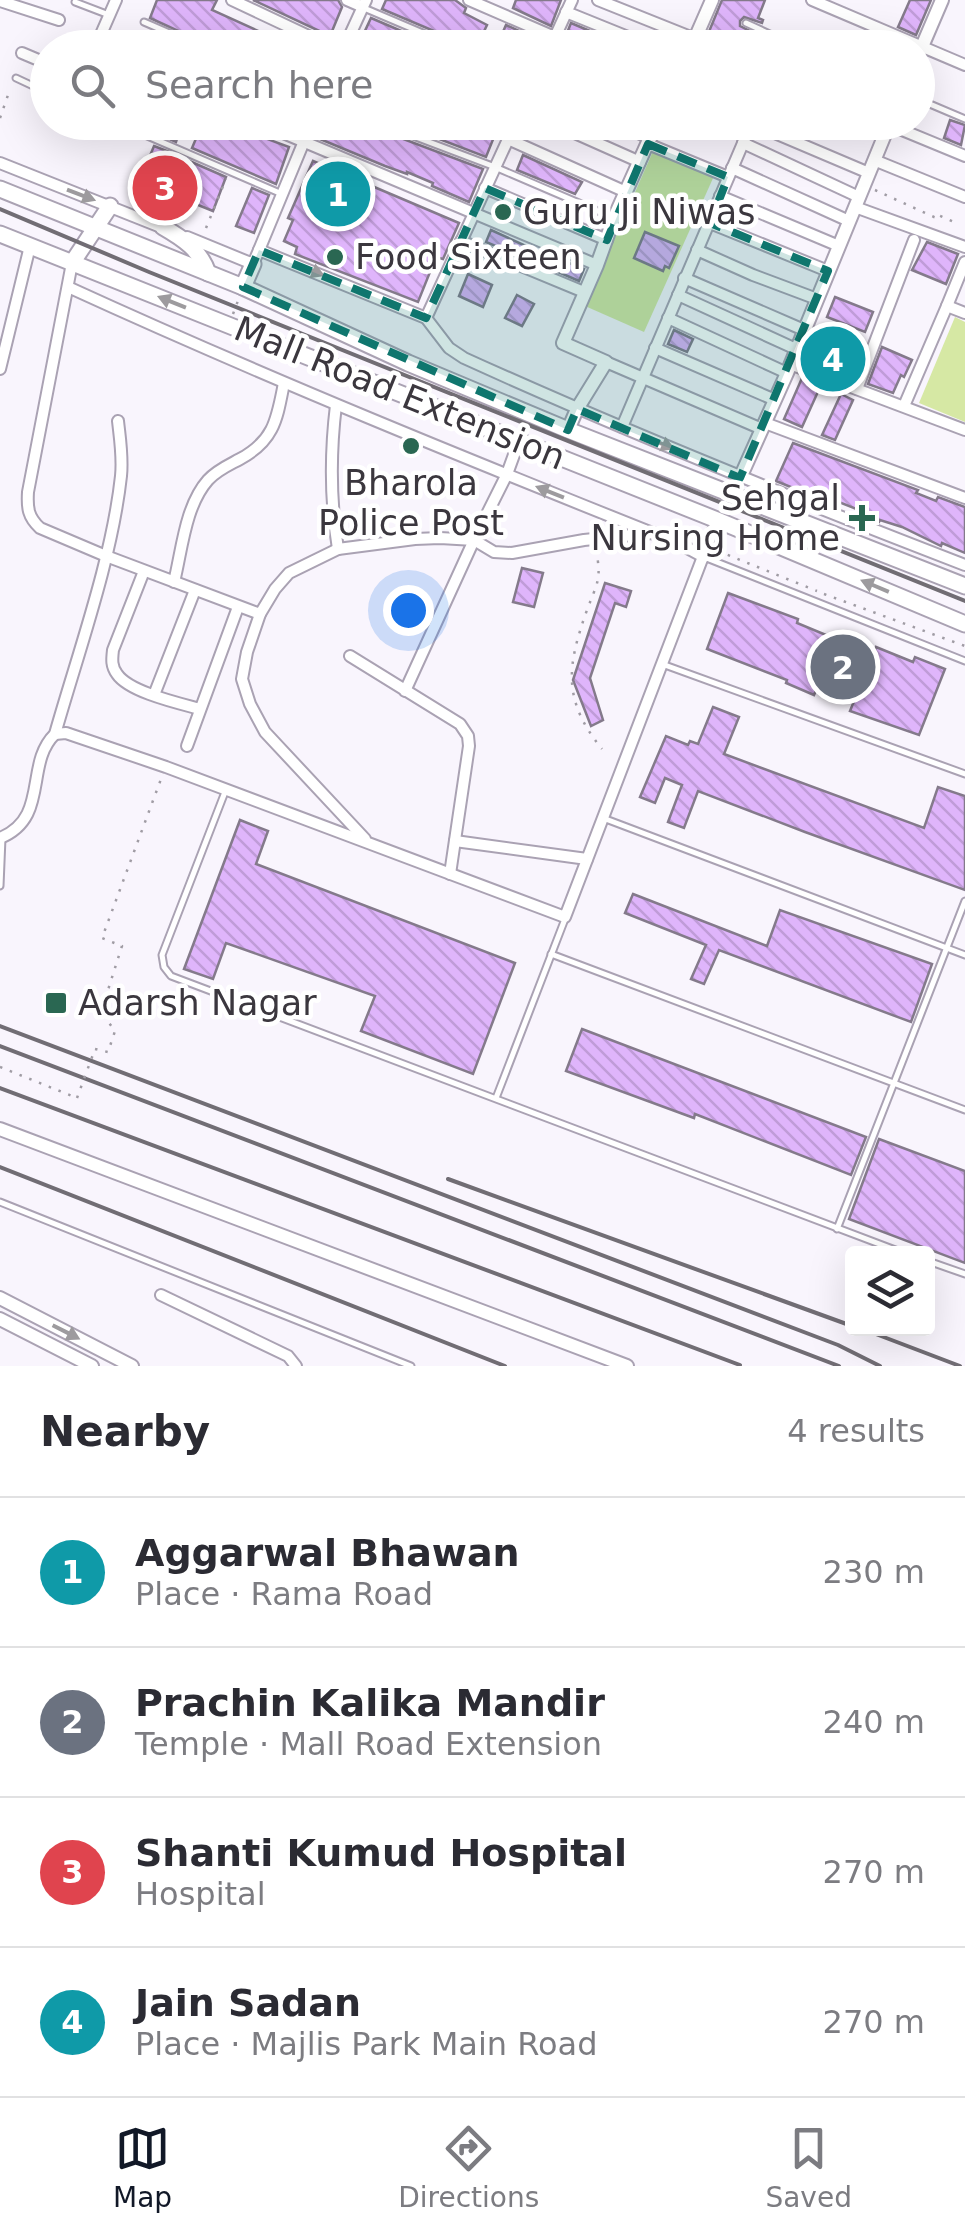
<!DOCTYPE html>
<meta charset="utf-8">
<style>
:root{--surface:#fff;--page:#f2f2f3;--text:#2b2b33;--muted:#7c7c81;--line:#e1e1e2;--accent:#111827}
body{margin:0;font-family:"DejaVu Sans",sans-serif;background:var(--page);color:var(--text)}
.controls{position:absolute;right:30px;bottom:30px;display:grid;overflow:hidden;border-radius:10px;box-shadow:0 10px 40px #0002}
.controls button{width:90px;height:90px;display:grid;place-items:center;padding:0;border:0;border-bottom:2px solid var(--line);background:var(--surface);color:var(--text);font:50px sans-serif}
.you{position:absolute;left:408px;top:610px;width:35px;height:35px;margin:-25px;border:8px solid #fff;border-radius:50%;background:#1a73e8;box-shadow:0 0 0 15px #1a73e833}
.badge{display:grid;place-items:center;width:65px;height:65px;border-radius:50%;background:var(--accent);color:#fff;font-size:32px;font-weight:700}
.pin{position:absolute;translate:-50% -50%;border:5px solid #fff;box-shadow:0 2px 10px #0006}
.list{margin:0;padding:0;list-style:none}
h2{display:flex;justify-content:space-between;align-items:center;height:130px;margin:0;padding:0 40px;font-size:42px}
h2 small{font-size:32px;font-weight:400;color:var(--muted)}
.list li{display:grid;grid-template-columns:65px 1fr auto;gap:30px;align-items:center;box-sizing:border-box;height:150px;padding:0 40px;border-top:2px solid var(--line)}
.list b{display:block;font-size:38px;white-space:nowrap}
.list p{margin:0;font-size:32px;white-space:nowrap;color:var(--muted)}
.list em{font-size:32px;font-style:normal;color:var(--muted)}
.icon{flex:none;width:55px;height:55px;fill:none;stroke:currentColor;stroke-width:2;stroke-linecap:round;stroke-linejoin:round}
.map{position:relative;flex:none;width:965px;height:1366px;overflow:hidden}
.search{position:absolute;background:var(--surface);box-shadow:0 10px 40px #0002;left:30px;right:30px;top:30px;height:110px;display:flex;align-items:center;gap:25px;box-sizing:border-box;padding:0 35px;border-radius:55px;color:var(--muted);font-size:38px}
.sheet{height:730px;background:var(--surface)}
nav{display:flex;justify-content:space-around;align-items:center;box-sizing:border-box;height:140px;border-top:2px solid var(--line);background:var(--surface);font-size:28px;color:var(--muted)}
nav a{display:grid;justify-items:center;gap:5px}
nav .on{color:var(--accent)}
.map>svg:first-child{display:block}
</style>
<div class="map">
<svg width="965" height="1366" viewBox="0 0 965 1366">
<defs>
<pattern id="building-back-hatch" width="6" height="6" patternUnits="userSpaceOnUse" patternTransform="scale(2.5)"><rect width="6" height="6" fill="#dfb5fb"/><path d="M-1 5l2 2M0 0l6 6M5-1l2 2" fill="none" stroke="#c09cd8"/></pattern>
</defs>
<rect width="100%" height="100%" fill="#f9f5fd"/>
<g fill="#d6e8a4">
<path d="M654 149 714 176 644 332 585 306Z"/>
<path d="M955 317 965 322V422L919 403Z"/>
</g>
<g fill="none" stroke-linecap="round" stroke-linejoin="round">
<g stroke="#5acfd2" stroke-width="4">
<path d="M655 43 666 48"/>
<path d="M842 122 877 138"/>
</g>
</g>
<g fill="url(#building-back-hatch)" stroke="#847a8b" stroke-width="2.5">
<path d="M157 0H217L212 10 296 48H215L150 18Z"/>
<path d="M253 0H338L342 7 330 36Z"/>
<path d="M386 0H455L466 8 464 13 487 25 476 48H464L460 42 382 9Z"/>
<path d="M516 0H561L551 26 513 8Z"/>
<path d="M722 0H765L758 18 763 20 762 23 744 17 740 21V26L784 48H752L732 39 728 48 722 40 708 34Z"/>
<path d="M910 0H931L916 35 898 27Z"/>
<path d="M371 18 441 48H357Z"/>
<path d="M571 23 630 48H589L584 40 567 33Z"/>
<path d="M506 25 543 42 541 48H496Z"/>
<path d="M865 32 901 48H858Z"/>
<path d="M950 120 965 125 961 145 944 138Z"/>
<path d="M132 122H182L176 142Z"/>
<path d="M203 122H220L227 125V124L289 147 276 184 192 148Z"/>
<path d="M327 122H370L374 128 483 169 469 202 432 186 433 183 407 172V174L385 166 320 139Z"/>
<path d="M395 122H487L498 127 486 157Z"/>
<path d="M154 146 172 153 160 189 139 182Z"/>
<path d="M523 155 582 182 575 194 517 170Z"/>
<path d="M187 160 226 177 213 211 171 194Z"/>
<path d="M313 161 459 223 443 259 436 257 418 302 295 254 297 247 284 241 293 220 288 218Z"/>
<path d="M252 188 269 195 254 233 236 226Z"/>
<path d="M491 230 528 247 524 258 486 242Z"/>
<path d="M645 232 679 246 669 268 665 266 663 271 634 258Z"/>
<path d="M927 242 958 254 946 284 912 270Z"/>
<path d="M554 257 584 269 579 281 549 268Z"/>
<path d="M468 274 492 285 483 307 459 296Z"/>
<path d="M517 295 534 304 522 326 505 318Z"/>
<path d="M835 297 873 312 865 332 827 317Z"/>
<path d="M674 330 693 339 687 352 668 344Z"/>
<path d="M817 342 860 357 852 377 810 361Z"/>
<path d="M882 347 912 360 904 377 901 375 893 393 868 384Z"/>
<path d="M802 378 821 385 802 427 784 419Z"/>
<path d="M841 394 853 400 835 440 822 435Z"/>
<path d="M793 443 918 490 916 493 936 501 938 497 965 507V553L942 543 941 546 902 527 880 520 879 522 858 514 859 510 839 502 837 506 776 481Z"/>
<path d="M522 568 543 573 534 607 513 602Z"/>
<path d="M605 583 631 591 626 607 615 603 590 678 603 720 591 726 573 680Z"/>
<path d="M728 593 798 619 797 623 838 640 814 695 786 683 787 680 707 649Z"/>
<path d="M876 647 913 662 915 657 945 669 919 735 850 711Z"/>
<path d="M713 707 739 717 724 754 924 828 938 787 965 796V890L805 832 698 791 684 828 668 822 682 785 665 778 655 803 640 797 666 736 688 745 690 741 698 744Z"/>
<path d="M240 820 268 831 256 864 515 963 473 1074 361 1031 375 996 226 943 213 979 184 969Z"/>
<path d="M633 894 767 946 780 910 932 964 911 1022 719 950 704 984 691 979 706 945 625 913Z"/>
<path d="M582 1029 866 1137 851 1175 695 1114 694 1118 566 1071Z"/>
<path d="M879 1139 965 1171V1263L849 1219Z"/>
</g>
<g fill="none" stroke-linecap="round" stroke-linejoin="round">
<defs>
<g id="service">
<path d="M75 2 109 15"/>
<path d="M364 8 458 48"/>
<path d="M144 22 204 48"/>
<path d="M746 23 800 48"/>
<path d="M69 48 70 46"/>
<path d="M16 78 48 93"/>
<path d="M918 99 965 119"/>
<path d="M115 122 282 194"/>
<path d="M376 122 495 167 614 218"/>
<path d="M704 557 965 661"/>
<path d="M662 664 965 774"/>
<path d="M225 792 162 955 164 967 171 976 906 1254"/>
<path d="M603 818 965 955"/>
<path d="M0 886 2 838"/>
<path d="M551 954 965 1110"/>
<path d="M496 1098 565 919"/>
<path d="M0 1202 411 1366"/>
<path d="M837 1229 965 901"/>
<path d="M928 1261 965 1274"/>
</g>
<g id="minor">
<path d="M232 0 334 48"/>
<path d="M347 0 363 7"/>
<path d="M469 0 580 48"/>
<path d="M598 0 718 48"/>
<path d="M812 0 965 65"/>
<path d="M0 1 59 20"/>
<path d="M566 12 655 48"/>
<path d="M95 48 116 0"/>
<path d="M344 48 366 0"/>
<path d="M550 48 572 0"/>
<path d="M22 53 48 64"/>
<path d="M257 122 597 265"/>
<path d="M550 122 640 162"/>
<path d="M614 122 651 139"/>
<path d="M751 123 869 173"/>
<path d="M885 123 965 156"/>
<path d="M508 139 626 192"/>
<path d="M743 143 859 197"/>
<path d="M648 144 728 177"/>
<path d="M874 160 965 197"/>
<path d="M0 163 166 229"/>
<path d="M732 168 849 221"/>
<path d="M485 188 607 240"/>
<path d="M720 196 839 246"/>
<path d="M855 207 965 247"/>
<path d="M710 223 828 271"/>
<path d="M187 237 253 264 259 250 426 318 449 348 464 358C629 433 796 500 965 565"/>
<path d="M461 241 584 292"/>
<path d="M259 250 312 122"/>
<path d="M697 250 753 275 817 299"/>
<path d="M72 263 28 492C27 508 28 517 40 528L106 556 260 614"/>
<path d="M684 278 804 330"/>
<path d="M68 287C269 379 474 462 680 544L704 557"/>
<path d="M678 295 796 349"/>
<path d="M947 306 965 262"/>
<path d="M426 318 516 122"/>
<path d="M668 318 787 373"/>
<path d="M655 348 775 400"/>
<path d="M606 362 762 429"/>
<path d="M790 364 965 430"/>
<path d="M0 369 30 246"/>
<path d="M857 389 914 240"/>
<path d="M336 405C330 454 330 500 338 549"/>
<path d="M904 406 947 306 965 313"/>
<path d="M765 423 965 498"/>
<path d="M622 427 752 122"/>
<path d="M144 571 113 650C112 659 111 666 117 674 129 692 178 703 200 709"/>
<path d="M174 582C182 550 185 506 208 480 217 470 229 465 240 459 275 440 277 418 284 383"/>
<path d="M350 656 460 724 468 736 469 746 450 874"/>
<path d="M405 691 474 540 507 474 519 441"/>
<path d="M154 695 195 590"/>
<path d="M55 734 66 733 166 767 565 917 717 520"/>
<path d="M187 746 238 607"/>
<path d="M0 838C50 818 24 764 55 734 78 653 112 559 121 476 123 457 120 439 118 421"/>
<path d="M365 839 265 732 250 704 242 679 247 652 260 614 275 589 289 573 338 549 415 539 440 538 474 540 494 552 512 553 584 540 653 533"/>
<path d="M455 841 587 859"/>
<path d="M161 1295 288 1356 296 1366"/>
</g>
<g id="tertiary">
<path d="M691 48 712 0"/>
<path d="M918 56 942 0"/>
<path d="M568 430 577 409 606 362 563 343 597 265 614 218 657 122"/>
<path d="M740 478 787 373 890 122"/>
<path d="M0 1129 627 1366"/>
<path d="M0 1298 132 1366"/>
<path d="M0 1319 92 1366"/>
</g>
<g id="secondary">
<path d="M0 189 243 287 408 363 568 430 965 586"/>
<path d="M163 227C184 239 200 250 208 273"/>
<path d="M0 234 717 520 965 624"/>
<path d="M72 263 110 206"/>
<path d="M243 287 253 264"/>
</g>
</defs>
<use href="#service" stroke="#aaa2b3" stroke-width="9"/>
<use href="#minor" stroke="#aaa2b3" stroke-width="14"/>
<use href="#tertiary" stroke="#aaa2b3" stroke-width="16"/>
<use href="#secondary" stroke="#aaa2b3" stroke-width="19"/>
<g stroke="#a09ca4" stroke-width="2.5" stroke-dasharray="2.5 8" stroke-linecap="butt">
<path d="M0 118 8 95"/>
<path d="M875 190 934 217 937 218 938 215 954 222"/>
<path d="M206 228 226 179"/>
<path d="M233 314 239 298"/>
<path d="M596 550C602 580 597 583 587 610 567 666 562 700 602 749"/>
<path d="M718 551 817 591"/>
<path d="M824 594 965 646"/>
<path d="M95 1049 108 1052 115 1031 101 1012 122 946 102 938 161 779"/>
<path d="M0 1067 77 1098"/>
</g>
<use href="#service" stroke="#fff" stroke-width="5"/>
<use href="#minor" stroke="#fff" stroke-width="10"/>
<use href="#tertiary" stroke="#fff" stroke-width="12"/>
<use href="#secondary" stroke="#fff" stroke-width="15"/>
<g stroke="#716d74" stroke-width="4">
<path d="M0 209 149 272 965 601"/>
<path d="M0 1026 838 1345 880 1366"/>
<path d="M0 1046 839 1366"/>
<path d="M0 1088 740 1365"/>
<path d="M0 1167 505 1366"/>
<path d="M448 1179 852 1326"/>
<path d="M860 1328 960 1366"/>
</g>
<path stroke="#a09ca4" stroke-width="2.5" stroke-dasharray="2.5 8" stroke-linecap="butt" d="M77 1098 95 1049"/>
</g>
<defs><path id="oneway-solid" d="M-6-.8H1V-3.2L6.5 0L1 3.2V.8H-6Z" transform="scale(2.5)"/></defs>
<g fill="#9d9b9e">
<use href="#oneway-solid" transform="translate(81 195) rotate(21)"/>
<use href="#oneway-solid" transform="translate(310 270) rotate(22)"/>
<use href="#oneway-solid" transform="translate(172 302) rotate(-158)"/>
<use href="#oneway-solid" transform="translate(660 443) rotate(23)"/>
<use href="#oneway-solid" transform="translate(550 492) rotate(-158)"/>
<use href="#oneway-solid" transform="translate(875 586) rotate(-157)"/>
<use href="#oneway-solid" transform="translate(66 1332) rotate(27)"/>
</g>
<path fill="#0f766e" fill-opacity="0.2" stroke="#0f766e" stroke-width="8" stroke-dasharray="20 12" stroke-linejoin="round" d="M648 144 728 177 710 223 828 271 740 478 577 409 568 430 243 287 259 250 426 318 485 188 607 240Z"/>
<g fill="#2a6752" stroke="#fff" stroke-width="4">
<circle cx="503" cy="212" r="10"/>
<circle cx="335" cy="257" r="10"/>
<circle cx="411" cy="446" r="10"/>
<path d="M857 503h10v10h10v10h-10v10h-10v-10h-10v-10h10z"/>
<rect x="44" y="991" width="24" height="24" rx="5"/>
</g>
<g text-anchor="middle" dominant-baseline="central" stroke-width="9" stroke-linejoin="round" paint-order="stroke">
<g font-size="35" fill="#3b373e" stroke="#fff" text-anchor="start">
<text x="523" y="212">Guru Ji Niwas</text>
<text x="355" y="257">Food Sixteen</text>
<text x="411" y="483" text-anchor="middle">Bharola<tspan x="411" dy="40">Police Post</tspan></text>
<text x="840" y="498" text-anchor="end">Sehgal<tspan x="840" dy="40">Nursing Home</tspan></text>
<text x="78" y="1003">Adarsh Nagar</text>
</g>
<g font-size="35" fill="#3b373e" stroke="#fff">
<text transform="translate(400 393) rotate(22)">Mall Road Extension</text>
</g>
</g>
</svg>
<div class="controls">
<button><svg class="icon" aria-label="layers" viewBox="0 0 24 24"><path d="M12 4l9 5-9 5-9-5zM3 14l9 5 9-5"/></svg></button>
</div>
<div class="you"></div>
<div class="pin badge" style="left:338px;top:194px;background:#0f9aa8">1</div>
<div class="pin badge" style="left:843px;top:667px;background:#6b7280">2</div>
<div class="pin badge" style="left:165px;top:188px;background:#e0444e">3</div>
<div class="pin badge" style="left:833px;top:359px;background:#0f9aa8">4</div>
<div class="search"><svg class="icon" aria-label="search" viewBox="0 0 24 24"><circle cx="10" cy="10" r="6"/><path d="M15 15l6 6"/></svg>Search here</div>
</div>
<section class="sheet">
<h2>Nearby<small>4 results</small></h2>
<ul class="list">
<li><span class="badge" style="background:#0f9aa8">1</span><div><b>Aggarwal Bhawan</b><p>Place · Rama Road</p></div><em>230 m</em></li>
<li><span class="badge" style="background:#6b7280">2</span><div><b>Prachin Kalika Mandir</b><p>Temple · Mall Road Extension</p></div><em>240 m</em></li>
<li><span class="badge" style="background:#e0444e">3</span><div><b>Shanti Kumud Hospital</b><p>Hospital</p></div><em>270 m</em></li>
<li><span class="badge" style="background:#0f9aa8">4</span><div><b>Jain Sadan</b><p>Place · Majlis Park Main Road</p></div><em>270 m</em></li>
</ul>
</section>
<nav>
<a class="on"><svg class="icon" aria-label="map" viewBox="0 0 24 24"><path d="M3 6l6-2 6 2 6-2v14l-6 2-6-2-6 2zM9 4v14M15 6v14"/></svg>Map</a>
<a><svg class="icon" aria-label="directions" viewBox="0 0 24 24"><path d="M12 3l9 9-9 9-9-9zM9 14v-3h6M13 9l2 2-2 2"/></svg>Directions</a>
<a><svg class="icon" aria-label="saved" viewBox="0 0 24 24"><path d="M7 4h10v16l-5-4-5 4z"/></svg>Saved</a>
</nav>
